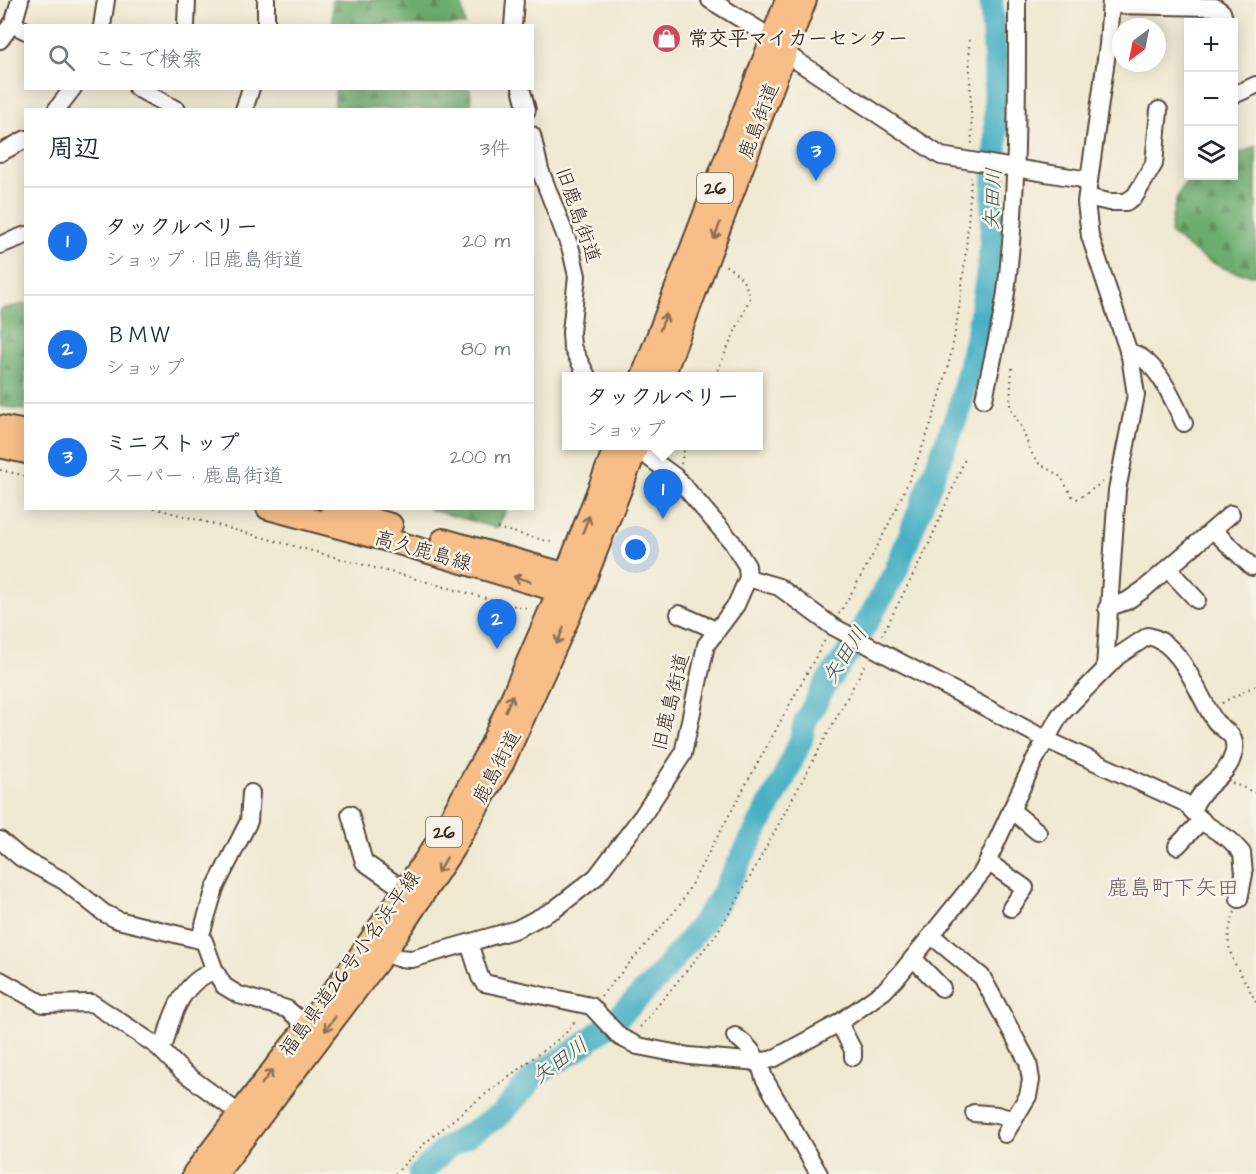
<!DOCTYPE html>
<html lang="ja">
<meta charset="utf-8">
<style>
:root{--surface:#fff;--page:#f6f6f7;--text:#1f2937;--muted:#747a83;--line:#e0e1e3;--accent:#1a73e8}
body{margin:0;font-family:"Architects Daughter","Klee One",sans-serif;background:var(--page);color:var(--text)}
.controls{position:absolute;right:18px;top:18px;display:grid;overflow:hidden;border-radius:0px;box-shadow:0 3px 15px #0003}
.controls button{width:54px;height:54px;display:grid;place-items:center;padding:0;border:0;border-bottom:2px solid var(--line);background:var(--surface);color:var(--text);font:30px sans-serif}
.compass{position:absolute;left:1112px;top:18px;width:54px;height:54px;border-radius:50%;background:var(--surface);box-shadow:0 3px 15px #0003;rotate:212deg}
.you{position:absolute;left:636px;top:550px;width:21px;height:21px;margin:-15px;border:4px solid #fff;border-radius:50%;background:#1a73e8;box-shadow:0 0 0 9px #1a73e833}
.badge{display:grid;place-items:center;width:39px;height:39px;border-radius:50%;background:var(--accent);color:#fff;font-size:20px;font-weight:700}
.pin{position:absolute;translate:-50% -50px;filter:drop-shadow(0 2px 3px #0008)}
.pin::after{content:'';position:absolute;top:32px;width:21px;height:18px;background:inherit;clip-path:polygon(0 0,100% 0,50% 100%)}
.popup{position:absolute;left:562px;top:372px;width:201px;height:78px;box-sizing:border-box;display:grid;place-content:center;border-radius:0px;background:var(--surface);filter:drop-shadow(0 2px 4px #0005);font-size:20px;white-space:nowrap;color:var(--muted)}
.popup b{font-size:22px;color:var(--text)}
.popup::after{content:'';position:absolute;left:50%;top:100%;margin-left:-12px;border:12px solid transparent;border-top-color:var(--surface)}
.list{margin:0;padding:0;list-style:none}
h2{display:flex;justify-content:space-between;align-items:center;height:78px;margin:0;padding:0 24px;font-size:26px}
h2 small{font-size:20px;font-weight:400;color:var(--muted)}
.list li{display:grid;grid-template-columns:39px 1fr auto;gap:18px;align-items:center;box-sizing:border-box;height:108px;padding:0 24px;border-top:2px solid var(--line)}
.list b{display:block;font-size:22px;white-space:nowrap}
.list p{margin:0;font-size:20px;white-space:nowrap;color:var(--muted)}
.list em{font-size:20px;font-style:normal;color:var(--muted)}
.icon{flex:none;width:33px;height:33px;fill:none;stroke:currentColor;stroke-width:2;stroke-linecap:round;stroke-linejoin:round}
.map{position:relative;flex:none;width:1256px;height:1174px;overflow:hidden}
.search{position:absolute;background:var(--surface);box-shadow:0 3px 15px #0003;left:24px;top:24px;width:510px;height:66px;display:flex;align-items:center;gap:15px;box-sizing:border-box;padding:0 21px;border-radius:0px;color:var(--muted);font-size:22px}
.panel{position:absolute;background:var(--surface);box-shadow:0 3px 15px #0003;left:24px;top:108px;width:510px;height:402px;border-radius:0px}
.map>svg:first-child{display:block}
</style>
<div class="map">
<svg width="1256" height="1174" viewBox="0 0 1256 1174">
<defs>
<pattern id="forest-firs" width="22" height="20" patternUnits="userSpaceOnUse" patternTransform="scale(1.5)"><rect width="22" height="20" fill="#6cac6e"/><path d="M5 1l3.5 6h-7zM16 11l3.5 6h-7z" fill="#5a8c5a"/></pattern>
</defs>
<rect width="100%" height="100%" fill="#f7f3e8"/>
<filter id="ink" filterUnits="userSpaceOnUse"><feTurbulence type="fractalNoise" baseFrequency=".0167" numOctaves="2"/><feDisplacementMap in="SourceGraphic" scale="12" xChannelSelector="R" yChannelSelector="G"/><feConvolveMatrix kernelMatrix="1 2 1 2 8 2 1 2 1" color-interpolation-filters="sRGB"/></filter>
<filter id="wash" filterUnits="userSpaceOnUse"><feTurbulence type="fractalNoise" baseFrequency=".008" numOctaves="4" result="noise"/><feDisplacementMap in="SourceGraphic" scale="24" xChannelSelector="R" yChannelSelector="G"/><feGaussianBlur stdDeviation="1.35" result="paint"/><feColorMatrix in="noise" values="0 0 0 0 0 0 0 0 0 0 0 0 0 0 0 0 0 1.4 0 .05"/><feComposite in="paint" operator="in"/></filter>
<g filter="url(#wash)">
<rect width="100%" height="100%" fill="#efe9d2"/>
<g fill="url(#forest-firs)" stroke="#546b46" stroke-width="1.5">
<path d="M332 0H461L465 25H333Z"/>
<path d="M335 89H470L472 109H335Z"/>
<path d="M1256 146V275C1224 275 1194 253 1170 233 1172 214 1176 180 1199 176 1210 174 1223 176 1234 176V156Z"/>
<path d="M25 304H26L25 410 0 406V309Z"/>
<path d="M428 509H507L497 528Z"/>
</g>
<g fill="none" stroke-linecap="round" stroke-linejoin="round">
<path stroke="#46b0c4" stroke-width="24" d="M420 1174 445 1149 500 1115 536 1075 582 1046 618 1017 656 980 691 938 719 900 783 780 801 740 805 722 827 682 854 645 895 573 959 410 978 331 990 260 996 141 995 59 991 0"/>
</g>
</g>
<g filter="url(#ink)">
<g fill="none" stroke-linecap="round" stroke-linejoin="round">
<defs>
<g id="minor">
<path d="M710 0 772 38"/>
<path d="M1111 5 1215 7 1222 12 1225 22"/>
<path d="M12 24 26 31"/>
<path d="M102 26 106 0"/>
<path d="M186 26 187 0"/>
<path d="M266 26V0"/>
<path d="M513 26 515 0"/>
<path d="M0 40 14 21 20 0"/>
<path d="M785 53 941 156 1089 180"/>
<path d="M137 88 177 110"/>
<path d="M521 88 527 110"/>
<path d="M1234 95 1256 85"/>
<path d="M56 110 73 88"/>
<path d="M244 110 251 88"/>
<path d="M532 135 540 170 571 250 577 276 571 332 572 347 587 376"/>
<path d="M0 153 26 139"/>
<path d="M1087 197 1109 202H1126L1135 196 1154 164 1159 110"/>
<path d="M0 245 26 235"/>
<path d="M1128 352C1156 357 1173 400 1184 423"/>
<path d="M984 399C991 364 1001 328 1006 292 1018 195 1017 98 1017 0"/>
<path d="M1213 530 1252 567"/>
<path d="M1169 570 1197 600"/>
<path d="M748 578 779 587 832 626 1045 739 1185 803 1204 823 1230 840 1242 853 1244 874 1239 899"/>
<path d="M1107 608 1127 601 1143 590 1231 514"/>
<path d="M679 614 709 627 715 634"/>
<path d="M1105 668 1117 490 1136 395 1130 356 1090 236 1086 202 1108 45 1111 0"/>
<path d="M1011 810 1038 832"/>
<path d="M350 814 364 862 406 891"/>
<path d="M0 840 21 858 64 881 104 913 118 920 204 941 215 971 224 986 239 995 287 1009 306 1025"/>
<path d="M1177 846 1202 820"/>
<path d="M988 862 1025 888 1011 908"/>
<path d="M932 936 982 977 1028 1062 1031 1080 1028 1096 1005 1134"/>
<path d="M200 938 215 888 249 821 251 793"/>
<path d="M469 943 480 977 484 983 591 1006 620 1037 638 1046 689 1056 759 1062 773 1059 839 1023 884 991 900 974 983 871 1034 761 1060 715 1118 656 1148 636C1183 643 1197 695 1215 721 1220 727 1228 731 1232 737 1235 742 1235 750 1233 755 1227 779 1199 786 1193 810"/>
<path d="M384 953 398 958 412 959 517 929 555 909 596 877 643 815 683 754 706 645 736 605 748 578 747 566 732 542 677 478 633 446"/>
<path d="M913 958 942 988"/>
<path d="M0 980 43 1004 92 1003 157 1046 165 1042C172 1013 184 980 215 971"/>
<path d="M839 1023 853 1050V1057"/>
<path d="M735 1036C751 1047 759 1059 764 1078L819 1174"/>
<path d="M157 1046 183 1072 240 1114"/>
<path d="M974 1113 997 1115 1014 1120"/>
</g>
<g id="major">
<path d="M643 376 787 0"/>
<path d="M663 376 805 0"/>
<path d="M0 427 26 432"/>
<path d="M0 446 26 452"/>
<path d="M268 508 402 544 570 594"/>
<path d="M332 508 391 525"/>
<path d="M443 540 578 578"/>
<path d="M194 1174 358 959 439 840 492 744 566 575 616 446"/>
<path d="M216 1174 384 953 452 850 503 762 578 596 637 446"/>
</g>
</defs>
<use href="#minor" stroke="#564739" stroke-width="20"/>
<use href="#major" stroke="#564739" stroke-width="26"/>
<g stroke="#564739" stroke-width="2" stroke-dasharray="1.5 4.5" stroke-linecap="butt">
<path d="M969 40 972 147"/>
<path d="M1012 368 1010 407 1023 430 1030 450 1037 462 1061 477 1072 496 1078 499 1103 482"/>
<path d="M715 376 750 298C747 282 737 272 723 264"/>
<path d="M681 464 685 446"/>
<path d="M0 470 26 476"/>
<path d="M154 508 530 610"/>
<path d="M497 528 555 543"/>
<path d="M839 614C888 533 932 442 952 349 963 292 968 235 971 177"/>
<path d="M882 635 929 544 965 459"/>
<path d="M1222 703 1256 685"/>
<path d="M1232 783 1256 793"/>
<path d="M1235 912C1217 954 1241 967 1256 1003"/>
<path d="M601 996 680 905 825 640"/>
<path d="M640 1027 715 936 737 901 867 661"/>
<path d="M395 1174 424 1144 467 1108 565 1034 577 1019"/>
</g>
<use href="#minor" stroke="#fff" stroke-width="16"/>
<use href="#major" stroke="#f7be88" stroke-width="22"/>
</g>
<defs><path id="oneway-shaft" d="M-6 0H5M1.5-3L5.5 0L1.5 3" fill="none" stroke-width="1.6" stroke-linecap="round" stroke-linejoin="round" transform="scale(1.5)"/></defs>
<g stroke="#906d4e">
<use href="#oneway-shaft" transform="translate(717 231) rotate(111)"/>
<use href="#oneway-shaft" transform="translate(663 322) rotate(-69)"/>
<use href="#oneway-shaft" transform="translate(586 524) rotate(-69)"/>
<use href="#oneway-shaft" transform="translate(522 579) rotate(-164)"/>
<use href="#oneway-shaft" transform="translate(560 636) rotate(114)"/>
<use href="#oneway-shaft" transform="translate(509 703) rotate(-67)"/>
<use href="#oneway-shaft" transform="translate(442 865) rotate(123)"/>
<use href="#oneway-shaft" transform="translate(330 1024) rotate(127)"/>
<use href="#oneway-shaft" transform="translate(267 1077) rotate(-53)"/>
</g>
</g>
<defs>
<symbol id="shop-disc" viewBox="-11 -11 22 22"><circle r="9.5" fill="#d1495b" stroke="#f7f3e8"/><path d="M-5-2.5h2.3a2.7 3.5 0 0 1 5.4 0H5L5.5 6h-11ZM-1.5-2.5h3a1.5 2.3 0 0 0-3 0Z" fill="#fff"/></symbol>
</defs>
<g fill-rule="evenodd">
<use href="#shop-disc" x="650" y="22" width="33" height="33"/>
</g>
<g text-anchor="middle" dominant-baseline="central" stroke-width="5" stroke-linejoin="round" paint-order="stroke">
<g fill="#f7f3e8" stroke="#73665b" stroke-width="1.5">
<rect x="697" y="173" width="36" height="30" rx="4.5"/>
<rect x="426" y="817" width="36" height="30" rx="4.5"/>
</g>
<g font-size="18" font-weight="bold" fill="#3b2a1e">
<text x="715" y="188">26</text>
<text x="444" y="832">26</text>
</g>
<g font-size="20" font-weight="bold" fill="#3b2a1e" stroke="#f7f3e8" text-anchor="start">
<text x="688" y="39">常交平マイカーセンター</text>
</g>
<g font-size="20" fill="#3b2a1e" stroke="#f7f3e8">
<text transform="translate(759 121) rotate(-69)">鹿島街道</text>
<text transform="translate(578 215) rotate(71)">旧鹿島街道</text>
<text transform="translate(423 551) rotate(16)">高久鹿島線</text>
<text transform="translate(671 702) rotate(-76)">旧鹿島街道</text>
<text transform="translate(497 767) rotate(-62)">鹿島街道</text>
<text transform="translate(350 964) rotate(-54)">福島県道26号小名浜平線</text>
</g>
<g font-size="21" font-style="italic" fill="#3f5958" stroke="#f7f3e8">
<text transform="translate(993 199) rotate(-87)">矢田川</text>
<text transform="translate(845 655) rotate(-57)">矢田川</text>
<text transform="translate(560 1061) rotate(-36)">矢田川</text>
</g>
<g font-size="22" fill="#6e5b65" stroke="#f7f3e8">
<text x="1173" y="888">鹿島町下矢田</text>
</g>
</g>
</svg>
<div class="controls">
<button>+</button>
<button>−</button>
<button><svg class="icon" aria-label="layers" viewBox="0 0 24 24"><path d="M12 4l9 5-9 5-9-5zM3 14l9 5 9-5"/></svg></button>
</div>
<svg class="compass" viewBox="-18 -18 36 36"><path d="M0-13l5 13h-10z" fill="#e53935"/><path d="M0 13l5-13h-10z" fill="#747a83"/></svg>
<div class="you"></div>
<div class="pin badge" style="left:663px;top:519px">1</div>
<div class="popup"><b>タックルベリー</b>ショップ</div>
<div class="pin badge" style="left:497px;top:649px">2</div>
<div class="pin badge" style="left:816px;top:181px">3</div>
<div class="search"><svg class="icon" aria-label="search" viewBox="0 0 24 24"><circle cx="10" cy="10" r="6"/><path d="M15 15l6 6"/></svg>ここで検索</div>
<section class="panel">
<h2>周辺<small>3件</small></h2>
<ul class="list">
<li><span class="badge">1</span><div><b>タックルベリー</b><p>ショップ · 旧鹿島街道</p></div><em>20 m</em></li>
<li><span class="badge">2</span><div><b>ＢＭＷ</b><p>ショップ</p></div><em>80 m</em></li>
<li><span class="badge">3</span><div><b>ミニストップ</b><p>スーパー · 鹿島街道</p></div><em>200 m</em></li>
</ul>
</section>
</div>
